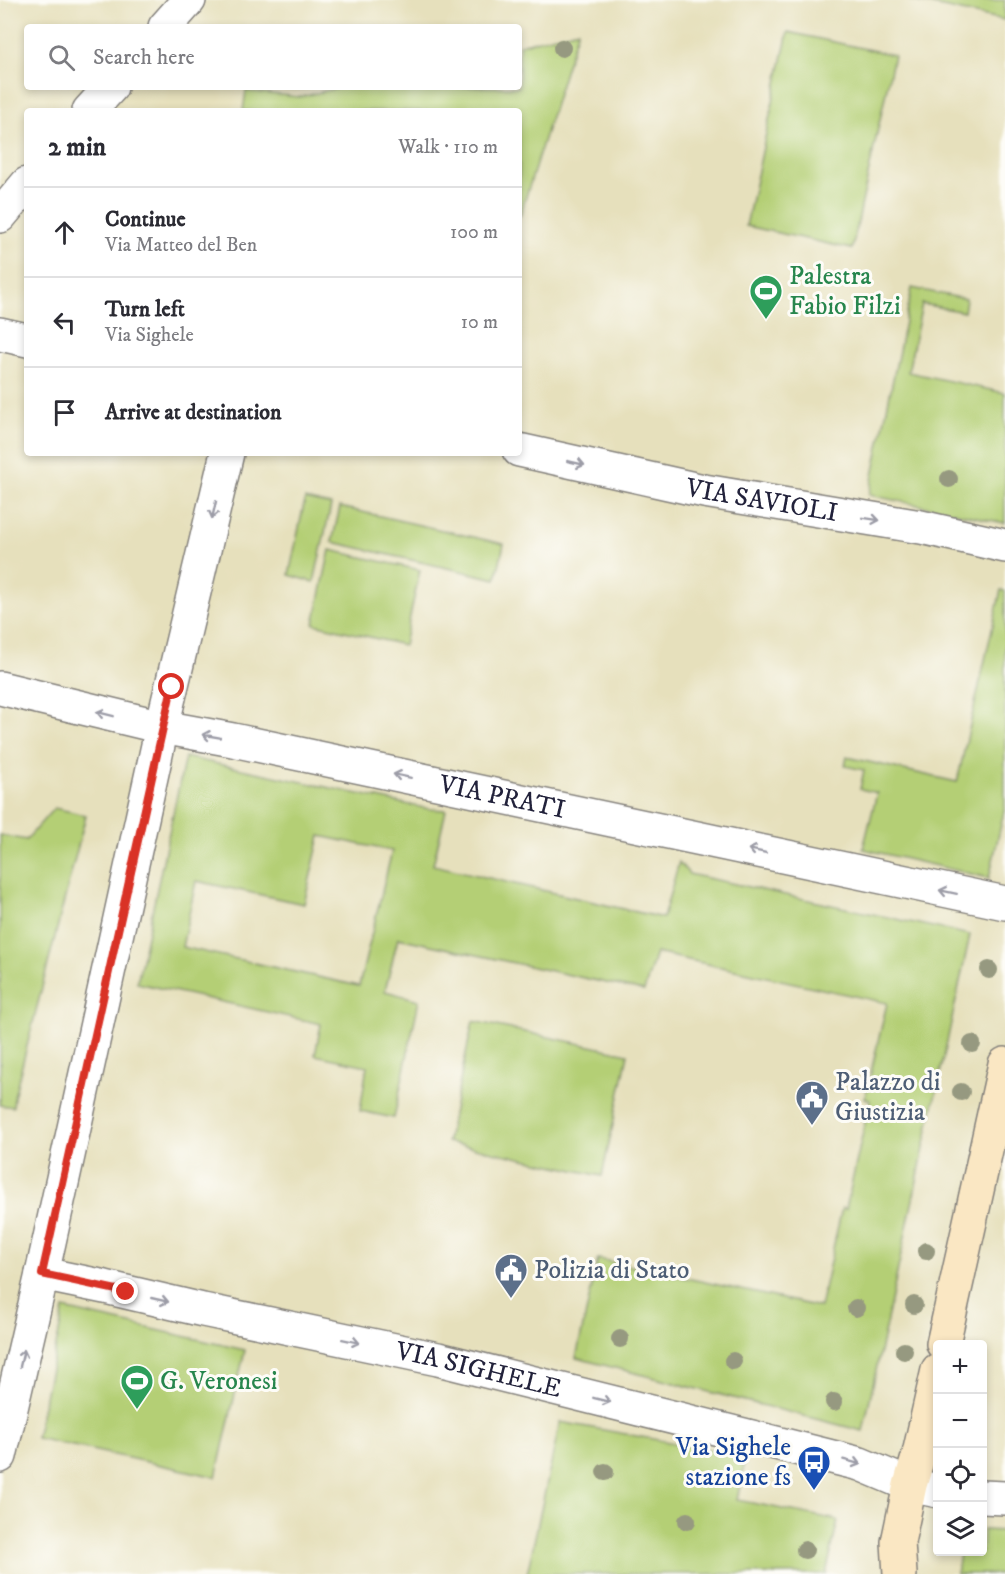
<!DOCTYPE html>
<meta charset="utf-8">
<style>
:root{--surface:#fff;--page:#f2f2f3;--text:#2b2b33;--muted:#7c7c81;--line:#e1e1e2}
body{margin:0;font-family:"IM FELL DW Pica",serif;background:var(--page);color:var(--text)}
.controls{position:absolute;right:18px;bottom:18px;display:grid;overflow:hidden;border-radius:6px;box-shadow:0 3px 9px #0003}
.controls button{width:54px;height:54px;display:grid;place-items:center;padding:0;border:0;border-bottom:2px solid var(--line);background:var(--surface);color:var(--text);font:30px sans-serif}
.stop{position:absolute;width:18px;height:18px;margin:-14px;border:4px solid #d93025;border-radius:50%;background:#fff}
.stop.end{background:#d93025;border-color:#fff;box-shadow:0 2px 6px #0008}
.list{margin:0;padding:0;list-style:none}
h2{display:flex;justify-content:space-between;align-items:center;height:78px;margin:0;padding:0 24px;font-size:26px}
h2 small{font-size:20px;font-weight:400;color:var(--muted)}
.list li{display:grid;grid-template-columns:39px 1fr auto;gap:18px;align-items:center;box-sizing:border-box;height:90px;padding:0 24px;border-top:2px solid var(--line)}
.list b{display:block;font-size:22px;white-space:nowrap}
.list p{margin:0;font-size:20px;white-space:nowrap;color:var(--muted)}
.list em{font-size:20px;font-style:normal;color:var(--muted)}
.icon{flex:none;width:33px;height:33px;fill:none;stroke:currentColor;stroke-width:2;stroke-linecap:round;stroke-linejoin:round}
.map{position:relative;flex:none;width:1005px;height:1574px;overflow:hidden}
.search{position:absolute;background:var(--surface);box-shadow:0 3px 9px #0003;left:24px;top:24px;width:498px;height:66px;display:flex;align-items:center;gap:15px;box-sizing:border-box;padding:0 21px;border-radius:6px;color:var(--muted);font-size:22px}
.panel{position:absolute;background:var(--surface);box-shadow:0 3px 9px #0003;left:24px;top:108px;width:498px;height:348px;border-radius:6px}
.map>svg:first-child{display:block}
</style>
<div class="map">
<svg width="1005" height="1574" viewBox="0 0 1005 1574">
<rect width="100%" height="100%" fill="#fdfcf7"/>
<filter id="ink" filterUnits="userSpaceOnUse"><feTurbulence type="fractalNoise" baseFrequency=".0167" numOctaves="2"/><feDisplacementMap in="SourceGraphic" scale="12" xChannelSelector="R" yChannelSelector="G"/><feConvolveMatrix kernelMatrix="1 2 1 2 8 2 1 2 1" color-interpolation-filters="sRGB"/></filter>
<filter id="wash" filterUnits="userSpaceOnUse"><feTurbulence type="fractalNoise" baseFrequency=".008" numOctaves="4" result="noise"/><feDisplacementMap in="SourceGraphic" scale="24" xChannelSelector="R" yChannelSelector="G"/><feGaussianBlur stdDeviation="1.35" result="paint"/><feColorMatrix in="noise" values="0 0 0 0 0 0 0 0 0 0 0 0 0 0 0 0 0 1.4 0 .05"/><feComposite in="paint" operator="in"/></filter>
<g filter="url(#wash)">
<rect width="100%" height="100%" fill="#e6e0bc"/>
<g fill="#b4cf75" stroke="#6b7858" stroke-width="1.5" fill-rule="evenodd">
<path d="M909 0H1005V20Z"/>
<path d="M578 30 520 216H519V111H243L246 91 300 97 342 87H519V45Z"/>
<path d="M788 32 894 55 852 249 746 226Z"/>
<path d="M912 288 966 299 964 312 922 304 908 372 1005 393V523L869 495Z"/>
<path d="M305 499 331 505 314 582 289 575Z"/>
<path d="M340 507 504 544 496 579 332 542Z"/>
<path d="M330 550 420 570 404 645 314 624Z"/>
<path d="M1001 590 1005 591V807L989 878 863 849 877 793 860 789 864 770 845 766 847 757 957 782Z"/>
<path d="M185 757 429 809 446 810 433 865 663 918 679 862 689 874 970 935 863 1431 576 1358 598 1259 820 1307 842 1208 846 1209 870 1100 865 1098 887 1003 656 953 644 991 398 938 385 991 419 1000 394 1118 360 1111 367 1066 315 1055 321 1024 137 983ZM320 836 392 851 359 986 182 947 196 881 304 904Z"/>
<path d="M54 808 86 815 14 1097 13 1107 0 1105V835L26 840Z"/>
<path d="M473 1021 628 1054 602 1176 447 1142Z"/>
<path d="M64 1309 245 1350 216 1477 36 1438Z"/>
<path d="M560 1422 746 1456 737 1500 838 1520 826 1574H527Z"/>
<path d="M983 1530 1005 1531V1574H957L960 1552H982Z"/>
</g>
</g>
<g filter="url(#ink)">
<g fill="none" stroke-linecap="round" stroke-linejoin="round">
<defs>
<g id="street">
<path d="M165 27 189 0"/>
<path d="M89 111 111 87"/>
<path d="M0 216 27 184"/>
<path d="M0 334 27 340"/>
<path id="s1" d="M519 450 704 491 921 527 1005 546"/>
<path id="s2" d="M0 688 162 727 233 740 1005 903"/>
<path id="s3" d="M42 1274 105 1287 203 1310 438 1359 860 1464 910 1485 938 1491"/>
<path d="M0 1456 42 1274 162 727 227 453"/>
<path d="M982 1497 1005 1498"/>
</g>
<g id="secondary">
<path d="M943 1344 1005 1064"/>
<path d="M900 1574 898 1542 910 1485 919 1454 938 1370"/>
</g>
</defs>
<use href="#street" stroke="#84817c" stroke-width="36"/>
<use href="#secondary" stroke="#84817c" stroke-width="36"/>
<use href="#street" stroke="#fff" stroke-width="33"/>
<use href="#secondary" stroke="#fae7c3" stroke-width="33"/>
</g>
<g fill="#969980">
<circle cx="562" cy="48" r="9"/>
<circle cx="949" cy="479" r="9"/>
<circle cx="989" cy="970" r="9"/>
<circle cx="972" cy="1044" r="9"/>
<circle cx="961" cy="1092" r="9"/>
<circle cx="926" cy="1251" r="9"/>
<circle cx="914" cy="1305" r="9"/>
<circle cx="856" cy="1308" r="9"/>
<circle cx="620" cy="1339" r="9"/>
<circle cx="904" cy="1351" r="9"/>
<circle cx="733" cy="1361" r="9"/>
<circle cx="834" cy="1402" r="9"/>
<circle cx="605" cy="1472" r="9"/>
<circle cx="687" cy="1521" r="9"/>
<circle cx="805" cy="1550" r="9"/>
</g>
<defs><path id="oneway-shaft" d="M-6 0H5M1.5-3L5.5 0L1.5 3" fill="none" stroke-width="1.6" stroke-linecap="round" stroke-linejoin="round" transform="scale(1.5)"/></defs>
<g stroke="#9c9ca7">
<use href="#oneway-shaft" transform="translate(576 463) rotate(13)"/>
<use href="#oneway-shaft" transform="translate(214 510) rotate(103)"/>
<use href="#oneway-shaft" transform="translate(871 519) rotate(9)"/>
<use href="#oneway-shaft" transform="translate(105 714) rotate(-166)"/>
<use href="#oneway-shaft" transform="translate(211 736) rotate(-170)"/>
<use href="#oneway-shaft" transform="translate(402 776) rotate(-168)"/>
<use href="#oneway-shaft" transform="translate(757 851) rotate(-168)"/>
<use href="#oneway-shaft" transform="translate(948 892) rotate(-168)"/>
<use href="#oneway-shaft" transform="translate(160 1300) rotate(13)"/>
<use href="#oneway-shaft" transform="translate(351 1341) rotate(12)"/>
<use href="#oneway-shaft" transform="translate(22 1358) rotate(-77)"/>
<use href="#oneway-shaft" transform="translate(602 1400) rotate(14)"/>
<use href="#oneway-shaft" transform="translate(852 1462) rotate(15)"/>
</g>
</g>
<g fill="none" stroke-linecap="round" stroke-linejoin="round" filter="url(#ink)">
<path stroke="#d93025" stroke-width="8" d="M126 1292 42 1274 172 687"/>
</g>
<defs>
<symbol id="stadium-pin" viewBox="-11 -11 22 30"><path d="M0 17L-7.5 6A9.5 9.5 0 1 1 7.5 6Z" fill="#2e9e5b" stroke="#fdfcf7"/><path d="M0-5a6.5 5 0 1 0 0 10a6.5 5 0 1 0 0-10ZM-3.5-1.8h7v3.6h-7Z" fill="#fff"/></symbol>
<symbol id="civic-pin" viewBox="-11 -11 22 30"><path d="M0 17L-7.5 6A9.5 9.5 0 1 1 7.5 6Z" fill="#5c6f8a" stroke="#fdfcf7"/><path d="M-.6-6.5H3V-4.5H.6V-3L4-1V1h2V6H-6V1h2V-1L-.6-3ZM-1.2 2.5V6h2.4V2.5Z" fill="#fff"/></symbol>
<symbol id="bus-pin" viewBox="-11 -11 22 30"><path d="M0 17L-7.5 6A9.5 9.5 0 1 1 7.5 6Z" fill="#1a4fb4" stroke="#fdfcf7"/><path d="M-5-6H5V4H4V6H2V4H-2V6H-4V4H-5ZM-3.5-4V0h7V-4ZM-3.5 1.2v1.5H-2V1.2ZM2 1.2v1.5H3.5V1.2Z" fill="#fff"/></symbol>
</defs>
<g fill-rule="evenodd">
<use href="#stadium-pin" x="747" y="272" width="38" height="52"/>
<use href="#civic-pin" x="793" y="1078" width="38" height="52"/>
<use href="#civic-pin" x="492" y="1251" width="38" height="52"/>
<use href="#stadium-pin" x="118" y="1362" width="38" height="52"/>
<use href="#bus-pin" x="795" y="1443" width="38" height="52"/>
</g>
<g text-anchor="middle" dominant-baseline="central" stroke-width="6" stroke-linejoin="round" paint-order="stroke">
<g font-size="26" fill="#27864d" stroke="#fdfcf7" text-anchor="start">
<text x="789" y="276">Palestra<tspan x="789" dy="30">Fabio Filzi</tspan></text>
<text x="160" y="1381">G. Veronesi</text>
</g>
<g font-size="26" fill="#22223b" stroke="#fdfcf7">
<text stroke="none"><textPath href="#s1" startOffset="248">VIA SAVIOLI</textPath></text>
<text stroke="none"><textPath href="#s2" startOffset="514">VIA PRATI</textPath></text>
<text stroke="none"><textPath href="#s3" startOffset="447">VIA SIGHELE</textPath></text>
</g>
<g font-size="26" fill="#4e5e75" stroke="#fdfcf7" text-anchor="start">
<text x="835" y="1082">Palazzo di<tspan x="835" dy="30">Giustizia</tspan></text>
<text x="534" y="1270">Polizia di Stato</text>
</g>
<g font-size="26" fill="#164399" stroke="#fdfcf7" text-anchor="end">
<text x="791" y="1447">Via Sighele<tspan x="791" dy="30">stazione fs</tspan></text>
</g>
</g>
</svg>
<div class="controls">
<button>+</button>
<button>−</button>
<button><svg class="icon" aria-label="locate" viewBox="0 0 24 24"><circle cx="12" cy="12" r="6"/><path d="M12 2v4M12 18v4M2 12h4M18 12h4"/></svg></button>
<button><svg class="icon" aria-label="layers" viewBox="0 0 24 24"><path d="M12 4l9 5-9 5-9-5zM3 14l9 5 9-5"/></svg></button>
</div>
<div class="stop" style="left:172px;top:687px"></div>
<div class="stop end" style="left:126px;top:1292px"></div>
<div class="search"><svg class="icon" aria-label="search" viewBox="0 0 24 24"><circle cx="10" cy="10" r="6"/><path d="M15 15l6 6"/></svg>Search here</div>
<section class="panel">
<h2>2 min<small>Walk · 110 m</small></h2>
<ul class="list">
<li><svg class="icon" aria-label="ahead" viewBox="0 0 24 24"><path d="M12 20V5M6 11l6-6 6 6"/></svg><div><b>Continue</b><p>Via Matteo del Ben</p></div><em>100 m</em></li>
<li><svg class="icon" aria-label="left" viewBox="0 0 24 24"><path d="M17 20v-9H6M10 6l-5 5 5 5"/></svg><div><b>Turn left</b><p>Via Sighele</p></div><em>10 m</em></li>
<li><svg class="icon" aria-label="arrive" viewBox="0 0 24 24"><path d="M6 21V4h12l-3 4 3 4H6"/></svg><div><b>Arrive at destination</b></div></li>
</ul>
</section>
</div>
